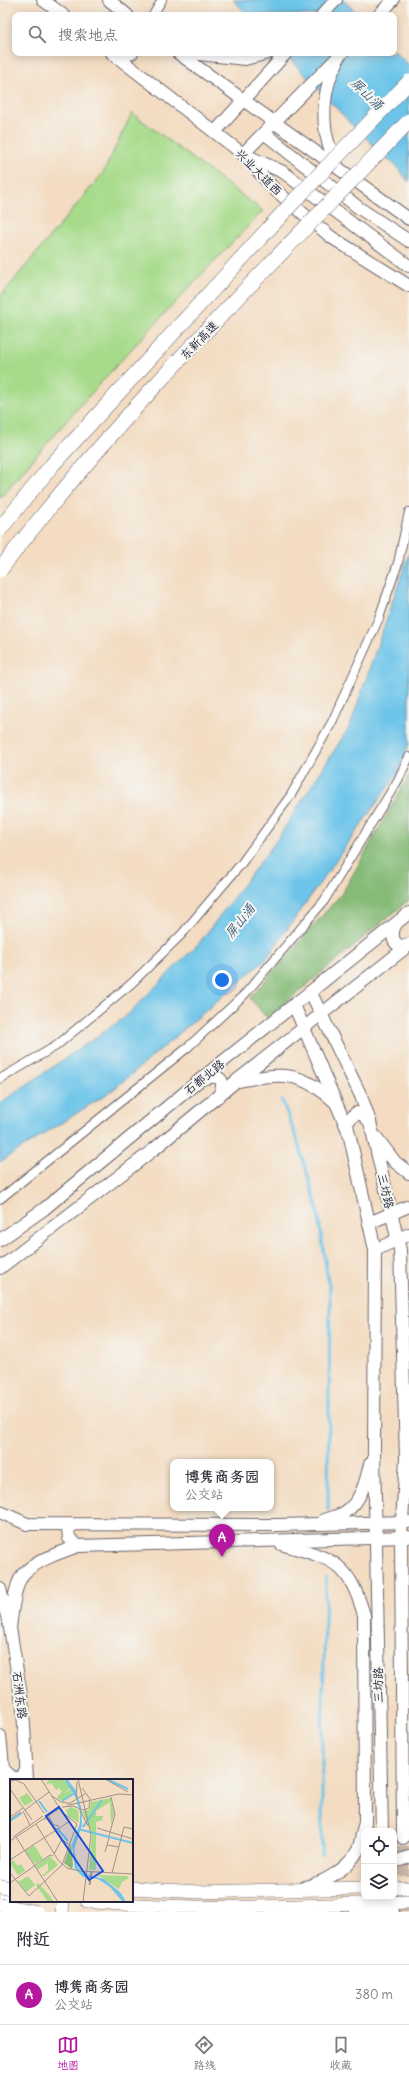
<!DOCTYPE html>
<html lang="zh">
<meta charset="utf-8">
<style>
:root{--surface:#fff;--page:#f2f2f3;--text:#2b2b33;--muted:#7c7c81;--line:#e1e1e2;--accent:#b5179e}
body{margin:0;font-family:Delius,"LXGW WenKai TC",sans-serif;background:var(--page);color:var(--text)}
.controls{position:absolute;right:12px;bottom:12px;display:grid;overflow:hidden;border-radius:8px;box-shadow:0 2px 10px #0003}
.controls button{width:36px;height:36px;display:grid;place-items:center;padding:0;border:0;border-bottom:1px solid var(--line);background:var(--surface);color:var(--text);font:20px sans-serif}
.you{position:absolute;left:222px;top:980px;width:14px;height:14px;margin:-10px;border:3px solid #fff;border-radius:50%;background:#1a73e8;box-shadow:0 0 0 6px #1a73e833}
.badge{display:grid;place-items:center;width:26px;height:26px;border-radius:50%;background:var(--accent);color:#fff;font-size:13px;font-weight:700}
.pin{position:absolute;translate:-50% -33px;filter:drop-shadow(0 1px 2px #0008)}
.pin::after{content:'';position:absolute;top:21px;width:14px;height:12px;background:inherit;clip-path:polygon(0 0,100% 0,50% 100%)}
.popup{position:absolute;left:170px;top:1459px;width:104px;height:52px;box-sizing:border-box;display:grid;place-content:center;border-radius:8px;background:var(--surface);filter:drop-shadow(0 1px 3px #0005);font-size:13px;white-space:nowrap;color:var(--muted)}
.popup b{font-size:15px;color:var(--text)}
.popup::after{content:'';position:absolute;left:50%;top:100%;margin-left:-8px;border:8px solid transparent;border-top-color:var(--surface)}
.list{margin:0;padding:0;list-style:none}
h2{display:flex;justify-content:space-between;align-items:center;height:52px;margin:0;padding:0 16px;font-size:17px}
h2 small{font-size:13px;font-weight:400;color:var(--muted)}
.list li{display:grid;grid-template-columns:26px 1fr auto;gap:12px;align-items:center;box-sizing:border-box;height:60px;padding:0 16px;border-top:1px solid var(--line)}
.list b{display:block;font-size:15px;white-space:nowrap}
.list p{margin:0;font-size:13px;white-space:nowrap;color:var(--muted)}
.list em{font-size:13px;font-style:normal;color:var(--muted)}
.icon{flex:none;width:22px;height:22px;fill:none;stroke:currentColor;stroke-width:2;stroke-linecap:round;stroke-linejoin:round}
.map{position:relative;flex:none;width:409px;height:1912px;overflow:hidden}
.search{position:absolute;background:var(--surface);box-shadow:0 2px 10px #0003;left:12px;right:12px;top:12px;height:44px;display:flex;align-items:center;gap:10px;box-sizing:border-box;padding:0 14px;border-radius:8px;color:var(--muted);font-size:15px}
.sheet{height:112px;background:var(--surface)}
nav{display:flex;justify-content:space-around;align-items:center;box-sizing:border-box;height:56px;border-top:1px solid var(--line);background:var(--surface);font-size:11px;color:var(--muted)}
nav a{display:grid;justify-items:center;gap:2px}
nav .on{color:var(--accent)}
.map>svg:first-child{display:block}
</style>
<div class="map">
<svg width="409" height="1912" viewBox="0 0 409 1912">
<rect width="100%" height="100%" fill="#f6f6f2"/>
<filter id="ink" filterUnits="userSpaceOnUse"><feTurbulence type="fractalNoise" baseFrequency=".025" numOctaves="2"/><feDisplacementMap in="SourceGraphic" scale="8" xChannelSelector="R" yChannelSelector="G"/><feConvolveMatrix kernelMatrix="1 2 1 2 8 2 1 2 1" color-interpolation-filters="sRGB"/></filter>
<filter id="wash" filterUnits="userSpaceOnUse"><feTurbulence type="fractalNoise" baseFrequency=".012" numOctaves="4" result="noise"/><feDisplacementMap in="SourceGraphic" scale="16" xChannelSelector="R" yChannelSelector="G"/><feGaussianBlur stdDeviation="0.9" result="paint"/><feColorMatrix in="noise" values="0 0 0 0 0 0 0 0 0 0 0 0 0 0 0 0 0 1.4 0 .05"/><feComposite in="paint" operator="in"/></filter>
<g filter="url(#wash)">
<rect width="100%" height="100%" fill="#f3dcc1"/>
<path fill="#a7db8b" stroke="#647e63" d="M132 113 263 211C172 304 84 398 0 498V297L103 173Z"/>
<path fill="#85bb77" stroke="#546e59" d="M409 775V900L267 1018 250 998 343 892Z"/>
<g fill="#6cc4e9" stroke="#477392">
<path d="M233 0H343L359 15H248Z"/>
<path d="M394 50 409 65V182L396 166 355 128 284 53H394Z"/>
<path d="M409 553V744L398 773 266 959 113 1090 0 1162V1103L124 1018 200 942 276 841 350 726Z"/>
</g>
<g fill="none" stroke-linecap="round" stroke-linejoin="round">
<g stroke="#6cc4e9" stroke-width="3">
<path d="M282 1100 297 1139 317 1207 330 1293 328 1510"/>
<path d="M322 1855V1744L326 1577"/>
</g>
</g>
</g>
<g filter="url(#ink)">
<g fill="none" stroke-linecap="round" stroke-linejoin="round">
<path stroke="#c9b7a6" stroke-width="12" stroke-dasharray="12 6" stroke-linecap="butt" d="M403 1912V1838"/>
<defs>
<g id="street">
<path d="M153 15 162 0"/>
<path d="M0 1079 56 1046 132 983 182 934 241 864 291 795 332 722 379 618 398 563 409 512"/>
<path d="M0 1199 187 1048 245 994 324 901 398 780 409 757"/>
</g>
<g id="secondary">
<path d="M43 0 63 15"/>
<path d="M109 0 127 15"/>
<path d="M322 15 336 0"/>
<path d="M379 15 393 0"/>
<path d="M112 53 243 154 274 189 331 237 409 286"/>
<path d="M178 53 409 219"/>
<path d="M190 53 245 59 268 53"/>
<path d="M342 53 243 154 283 172 409 266"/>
<path d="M114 54 122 56 132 53"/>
<path d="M337 63C324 84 321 118 328 142 330 150 334 158 337 165"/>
<path d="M215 132 286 53"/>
<path d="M264 133 359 208 409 241"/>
<path d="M396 924C389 935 394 951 409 944"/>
<path d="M311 993 361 1096 370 1122 400 1250 406 1459 401 1537 403 1838"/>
<path d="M294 1005 349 1133 375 1250 374 1451 382 1831"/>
<path d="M202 1079C219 1073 227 1079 219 1096"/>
<path d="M238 1081C282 1073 299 1070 334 1101"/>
<path d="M348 1131 347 1122 356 1113 363 1115 370 1122"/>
<path d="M376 1137 395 1162 409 1173"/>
<path d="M369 1223 409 1206"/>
<path d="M0 1240 44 1209 201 1079 409 913"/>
<path d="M375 1250 409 1234"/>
<path d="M0 1268 153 1150 235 1082 409 945"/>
<path d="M0 1512 27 1524 276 1525 408 1522"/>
<path d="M324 1520C331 1517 340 1516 345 1512 361 1502 366 1481 370 1464"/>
<path d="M73 1525 68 1529 69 1538 78 1546"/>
<path d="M281 1544C332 1559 348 1560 364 1615L365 1823C362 1832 361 1842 358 1850 348 1869 325 1882 305 1887"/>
<path d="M0 1589 10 1628 23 1708 27 1780"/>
<path d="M10 1628C12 1614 14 1582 25 1572 40 1559 61 1552 78 1546L408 1537"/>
<path d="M0 1736C7 1795 4 1853 5 1912"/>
<path d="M4 1770 13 1778C21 1778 23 1777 26 1770"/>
<path d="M394 1862 409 1857"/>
<path d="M355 1909 393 1912"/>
</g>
<g id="primary">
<path d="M0 1781 4 1770"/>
<path d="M0 1868 11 1870"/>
<path d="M132 1888 198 1892 364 1888"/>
<path d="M394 1888H409"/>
<path d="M87 1901C194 1912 302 1906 409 1902"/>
<path d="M62 1912 63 1901"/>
</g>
</defs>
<use href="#street" stroke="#6b636a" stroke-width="10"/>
<use href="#secondary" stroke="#6b636a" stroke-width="14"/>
<use href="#primary" stroke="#6b636a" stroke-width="14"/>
<use href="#street" stroke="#fff" stroke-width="8"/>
<use href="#secondary" stroke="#fff" stroke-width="12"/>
<use href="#primary" stroke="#fff" stroke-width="13"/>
<defs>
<g id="primary-bridge">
<path d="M0 1886 11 1888"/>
<path d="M0 1905 37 1912"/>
</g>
<g id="highway-bridge">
<path d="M0 529 53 464 295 200 409 82"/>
<path d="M0 570C122 409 269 267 409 121"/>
</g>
</defs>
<use href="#primary-bridge" stroke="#6b636a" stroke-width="14" stroke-linecap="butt"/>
<use href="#highway-bridge" stroke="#6b636a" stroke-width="16" stroke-linecap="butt"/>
<use href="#primary-bridge" stroke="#fff" stroke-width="13"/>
<use href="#highway-bridge" stroke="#fff" stroke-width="15"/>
</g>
</g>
<g text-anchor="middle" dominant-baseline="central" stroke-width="4" stroke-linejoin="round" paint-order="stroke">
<g font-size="12" fill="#22223b" stroke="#f6f6f2">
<text transform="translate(259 172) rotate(45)">兴业大道西</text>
<text transform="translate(199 340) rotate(-46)">东新高速</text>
<text transform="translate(204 1077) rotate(-39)">石都北路</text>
<text transform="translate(386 1191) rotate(77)">三坊路</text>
<text transform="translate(378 1685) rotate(-91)">三坊路</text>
<text transform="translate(20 1695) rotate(83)">石洲东路</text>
</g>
<g font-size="13" font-style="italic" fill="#3c5b78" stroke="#f6f6f2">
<text transform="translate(367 94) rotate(44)">屏山涌</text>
<text transform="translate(240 921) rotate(-52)">屏山涌</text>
</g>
</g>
<g transform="translate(10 1779)">
<rect width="123" height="123" fill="#f3dcc1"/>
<path d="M40 0H53L60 9 53 15 61 10 62 15 52 22 47 19 52 12 49 9 46 11 41 4 35 6ZM17 14 23 22 15 27 9 19ZM101 19 104 34 101 47 100 23 86 32V37H93L92 41 86 43V91H79L82 54 72 32 79 31 81 23ZM61 28 68 31 69 44 58 37 56 31ZM24 66 33 80 25 85 15 72ZM40 77 48 86 34 97H32L38 91V84L27 91 26 87ZM3 81 8 87 11 85 15 92 8 96 0 84ZM88 96 117 97 119 99 112 103 109 110ZM18 97 25 106 16 113 7 101 10 102ZM28 104 40 117 44 123H38L26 106Z" fill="#a7db8b"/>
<path d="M61 64 63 86 62 90 54 84Z" fill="#85bb77"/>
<path d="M54 0H57L66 12 71 28 72 46 64 70 68 88 74 95 94 100 111 114 116 123H113L100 108 88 100 73 98 65 90 62 66 70 44V33L66 19Z" fill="#6cc4e9"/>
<path fill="none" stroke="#6cc4e9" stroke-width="2" d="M99 1 118 10M29 22 37 33M52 22 65 14M0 42 12 34M73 48 92 21M47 49 58 62M68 50 123 64"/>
<path fill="none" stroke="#9f928b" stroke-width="1" d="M68 0 81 56 73 123M95 0 118 13M0 2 6 1 14 5 34 34M0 10 22 41M42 17 51 23 59 24M66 19 67 3M57 26 75 15M59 26 109 15 123 16M52 28 63 27 73 31 79 29 80 20 72 9M15 31 39 13M70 31 78 47M13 32 20 46M40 35 39 38 44 46 49 47M0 38 13 29M0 40 11 33M34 40H37L51 60 60 66M26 45 48 81 57 89 69 92 123 95M87 49 123 60M99 57 105 35 101 18M3 58 33 37M6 58 48 123M0 62 50 29M97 66 109 68M95 73 99 59M44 75 52 60M0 81 60 42M0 94 19 117M102 94 114 48 123 50M0 104 40 76 43 77M79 106 81 93M80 106 82 93M19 117 52 86 67 45 52 33 31 0"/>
<path fill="#1d4ed8" fill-opacity="0.15" stroke="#1d4ed8" stroke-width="2" d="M49 28 93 92 79 101 36 37Z"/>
<rect width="123" height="123" fill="none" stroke="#22223b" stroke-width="2"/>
</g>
</svg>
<div class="controls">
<button><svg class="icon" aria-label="locate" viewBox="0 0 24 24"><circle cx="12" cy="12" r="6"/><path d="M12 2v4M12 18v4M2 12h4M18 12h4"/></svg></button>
<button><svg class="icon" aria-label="layers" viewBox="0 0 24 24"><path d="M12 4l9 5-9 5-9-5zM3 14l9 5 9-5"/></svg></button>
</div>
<div class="you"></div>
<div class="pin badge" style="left:222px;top:1557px">A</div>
<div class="popup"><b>博隽商务园</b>公交站</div>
<div class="search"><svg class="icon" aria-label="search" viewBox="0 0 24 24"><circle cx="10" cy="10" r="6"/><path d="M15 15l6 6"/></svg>搜索地点</div>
</div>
<section class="sheet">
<h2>附近<small></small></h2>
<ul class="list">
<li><span class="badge">A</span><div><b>博隽商务园</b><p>公交站</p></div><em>380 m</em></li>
</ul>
</section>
<nav>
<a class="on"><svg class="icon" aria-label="map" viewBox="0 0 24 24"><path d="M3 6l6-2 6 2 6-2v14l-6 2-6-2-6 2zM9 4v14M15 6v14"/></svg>地图</a>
<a><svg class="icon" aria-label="directions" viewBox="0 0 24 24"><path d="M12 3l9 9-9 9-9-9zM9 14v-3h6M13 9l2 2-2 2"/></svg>路线</a>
<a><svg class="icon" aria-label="saved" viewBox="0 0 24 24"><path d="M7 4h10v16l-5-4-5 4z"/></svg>收藏</a>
</nav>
